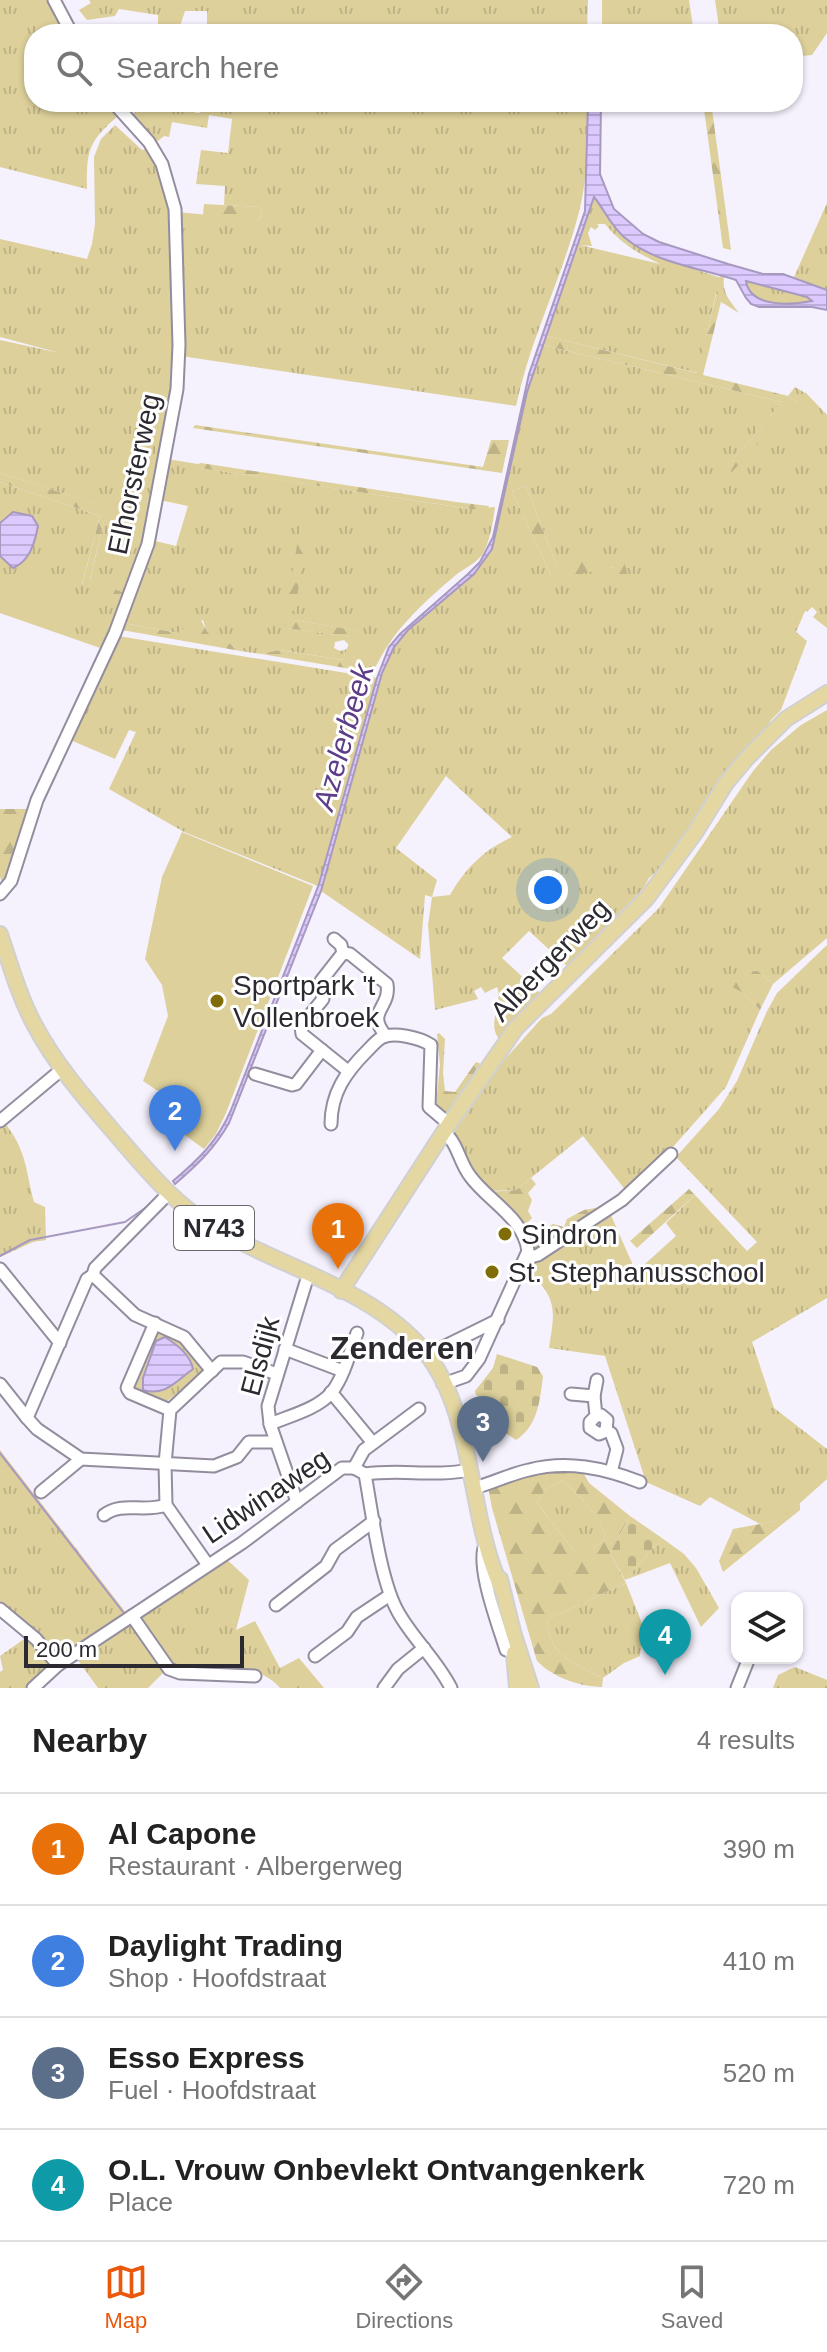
<!DOCTYPE html>
<meta charset="utf-8">
<style>
:root{--surface:#fff;--page:#f2f2f2;--text:#222;--muted:#767676;--line:#e0e0e0;--accent:#ea580c}
body{margin:0;font-family:Helvetica,sans-serif;background:var(--page);color:var(--text)}
.controls{position:absolute;right:24px;bottom:24px;display:grid;overflow:hidden;border-radius:16px;box-shadow:0 2px 6px #0004}
.controls button{width:72px;height:72px;display:grid;place-items:center;padding:0;border:0;border-bottom:2px solid var(--line);background:var(--surface);color:var(--text);font:40px sans-serif}
.scale{position:absolute;left:24px;bottom:20px;width:220px;box-sizing:border-box;padding-left:8px;border:4px solid #2c2930;border-top:0;font-size:22px;line-height:28px;white-space:nowrap;color:#2c2930;-webkit-text-stroke:6px #fff;paint-order:stroke}
.you{position:absolute;left:548px;top:890px;width:28px;height:28px;margin:-20px;border:6px solid #fff;border-radius:50%;background:#1a73e8;box-shadow:0 0 0 12px #1a73e833}
.badge{display:grid;place-items:center;width:52px;height:52px;border-radius:50%;background:var(--accent);color:#fff;font-size:26px;font-weight:700}
.pin{position:absolute;translate:-50% -66px;filter:drop-shadow(0 2px 4px #0008)}
.pin::after{content:'';position:absolute;top:42px;width:28px;height:24px;background:inherit;clip-path:polygon(0 0,100% 0,50% 100%)}
.list{margin:0;padding:0;list-style:none}
h2{display:flex;justify-content:space-between;align-items:center;height:104px;margin:0;padding:0 32px;font-size:34px}
h2 small{font-size:26px;font-weight:400;color:var(--muted)}
.list li{display:grid;grid-template-columns:52px 1fr auto;gap:24px;align-items:center;box-sizing:border-box;height:112px;padding:0 32px;border-top:2px solid var(--line)}
.list b{display:block;font-size:30px;white-space:nowrap}
.list p{margin:0;font-size:26px;white-space:nowrap;color:var(--muted)}
.list em{font-size:26px;font-style:normal;color:var(--muted)}
.icon{flex:none;width:44px;height:44px;fill:none;stroke:currentColor;stroke-width:2;stroke-linecap:round;stroke-linejoin:round}
.map{position:relative;flex:none;width:827px;height:1688px;overflow:hidden}
.search{position:absolute;background:var(--surface);box-shadow:0 2px 6px #0004;left:24px;right:24px;top:24px;height:88px;display:flex;align-items:center;gap:20px;box-sizing:border-box;padding:0 28px;border-radius:32px;color:var(--muted);font-size:30px}
.sheet{height:552px;background:var(--surface)}
nav{display:flex;justify-content:space-around;align-items:center;box-sizing:border-box;height:112px;border-top:2px solid var(--line);background:var(--surface);font-size:22px;color:var(--muted)}
nav a{display:grid;justify-items:center;gap:4px}
nav .on{color:var(--accent)}
.map>svg:first-child{display:block}
</style>
<div class="map">
<svg width="827" height="1688" viewBox="0 0 827 1688">
<defs>
<pattern id="grass-tufts" width="24" height="20" patternUnits="userSpaceOnUse" patternTransform="scale(2)"><rect width="24" height="20" fill="#ddd09b"/><path d="M3 7l-1-3M5 7V3M7 7l1-3M15 17l-1-3M17 17v-4M19 17l1-3" fill="none" stroke="#beb386"/></pattern>
<pattern id="forest-firs" width="22" height="20" patternUnits="userSpaceOnUse" patternTransform="scale(2)"><rect width="22" height="20" fill="#ddd09b"/><path d="M5 1l3.5 6h-7zM16 11l3.5 6h-7z" fill="#beb386"/></pattern>
<pattern id="cemetery-stones" width="16" height="16" patternUnits="userSpaceOnUse" patternTransform="scale(2)"><rect width="16" height="16" fill="#ddd09b"/><path d="M2 7V4a2 2 0 0 1 4 0v3zM10 15v-3a2 2 0 0 1 4 0v3z" fill="#beb386"/></pattern>
<pattern id="water-rules" width="6" height="5" patternUnits="userSpaceOnUse" patternTransform="scale(2)"><rect width="6" height="5" fill="#dcc9fe"/><path d="M0 2.5h6" fill="none" stroke="#bdadda"/></pattern>
</defs>
<rect width="100%" height="100%" fill="#f5f1fd"/>
<g fill="url(#grass-tufts)" fill-rule="evenodd">
<path d="M0 0H48L66 34H34V102H110L119 115C89 141 86 150 87 189L0 167Z"/>
<path d="M89 0H588L587 34H209L207 32V11H185L180 26 158 25V15L119 9 115 16 87 20 79 10 91 3Z"/>
<path d="M602 0H689L693 27 701 28 702 34H602Z"/>
<path d="M715 0H827V33L812 55 793 57V34H720Z"/>
<path d="M141 102H195V113H200L201 102H588C588 139 588 177 579 212 562 278 530 339 516 406L181 356 177 212 260 220 262 207 224 205 225 186 196 184 201 150 228 153 232 119 209 115 207 128 172 122 169 137 164 136 158 141 151 140 131 119Z"/>
<path d="M115 125 142 150 150 148 158 165 171 216 174 367 171 393 143 545 127 594 90 580 104 521 114 510 0 473V340L60 353 0 337V239L87 259 92 244 95 224 94 157 101 139Z"/>
<path d="M594 196 656 256 718 277 724 276C722 294 729 299 739 313L721 302 716 293 698 373 546 336ZM597 224H605C621 244 638 253 660 264L580 245 592 246 588 233 591 227 595 230 599 226Z"/>
<path d="M827 203V290L794 277Z"/>
<path d="M746 281 807 297 813 301C792 306 750 307 746 281Z"/>
<path d="M543 345 782 402 727 467 796 401 788 396 795 387 807 394 827 415V628L813 617 817 612 812 607 807 612 805 611 796 632 807 641 781 710 771 720 766 730 675 855 649 878 643 889 567 966 529 931 502 958 540 993 499 1039C486 1022 504 1004 497 987L485 993 481 987 474 991 478 999 435 1010 428 925 432 897 425 895 420 959 321 891 382 673 394 647 408 630 474 573 492 549 527 393ZM526 486 557 566 624 561 616 567 551 575 512 491ZM446 776 512 837C483 850 465 869 450 895L432 897 437 880 396 848Z"/>
<path d="M167 459 198 464 201 468 470 509 495 507C493 522 490 542 482 555 476 563 465 568 457 574 423 603 391 631 373 673L351 669 358 631 294 620V618L286 628 352 637 349 645 344 640 335 642 334 648 340 651 347 649 343 660 281 650 261 654 246 652 207 633 203 620 178 633 123 623 151 540 176 546 188 506 160 500Z"/>
<path d="M0 482 100 516 82 584 125 599 103 649 0 613V556L8 564 4 518 0 523Z"/>
<path d="M118 636 377 678 320 887 184 832 109 789 136 732 129 730 115 759 68 739Z"/>
<path d="M827 710V938L773 984 758 971 726 983 743 993 760 1010 726 1087 665 1156 627 1192 583 1136 516 1190 488 1191 466 1162 453 1133 497 1068 542 1018 551 1014 659 908 753 771 771 750 801 725Z"/>
<path d="M827 945V1298L752 1342 774 1408 827 1449V1479L790 1512 776 1521 760 1524 710 1497 700 1506 646 1482 605 1356 549 1348C555 1310 558 1299 528 1271L536 1261 610 1213 636 1272 676 1236 666 1223 695 1195 747 1251 757 1242 676 1157 719 1109 737 1081 767 1011 777 993Z"/>
<path d="M3 1121C27 1150 25 1168 34 1202L45 1207 46 1240 33 1242 0 1257V1123Z"/>
<path d="M158 1331 179 1338 205 1364V1371L200 1376 163 1404 131 1389ZM156 1341 184 1351 193 1369 167 1388 143 1378Z"/>
<path d="M0 1450 127 1614 59 1660 38 1634 0 1601Z"/>
<path d="M563 1481C578 1494 604 1519 605 1539L590 1551H574L537 1503 545 1489Z"/>
<path d="M662 1538 684 1554 696 1568 719 1608 701 1627 670 1563 625 1580Z"/>
<path d="M224 1557 249 1580 236 1630 255 1621 280 1668 299 1658 324 1688H280C257 1660 207 1669 175 1669L139 1616Z"/>
<path d="M626 1583 643 1626 640 1656 624 1663 603 1678C578 1667 544 1652 548 1619Z"/>
<path d="M132 1621 165 1671 148 1688H98L77 1659Z"/>
<path d="M27 1637 52 1665 28 1688H0V1672L3 1670 0 1656Z"/>
<path d="M795 1667 827 1680V1688H773L778 1675Z"/>
</g>
<g fill="url(#forest-firs)" fill-rule="evenodd">
<path d="M703 102H711L731 250 723 248Z"/>
<path d="M204 204 262 207 260 220 203 215Z"/>
<path d="M717 291 721 302 703 375 788 396 796 401 732 472 726 468 782 402 543 345 546 336 697 373Z"/>
<path d="M195 425 483 467 491 440H509L502 473 193 428Z"/>
<path d="M201 463 456 502 489 506 487 509H471L200 468 198 464Z"/>
<path d="M0 473 115 510 104 521 90 579 127 594 125 599 82 585 100 516 0 482Z"/>
<path d="M526 486 557 566 618 555 624 560 632 594 625 603 615 567 580 574 551 575 512 491Z"/>
<path d="M301 522 308 523 295 611 286 610Z"/>
<path d="M199 617 208 633 246 652 122 630 123 623 178 633Z"/>
<path d="M294 617V620L359 631 351 669 261 654 280 650 343 660 351 637 285 628 287 618Z"/>
<path d="M0 809H31L4 888 0 877Z"/>
<path d="M758 971 773 984 760 1010 743 993 725 983 737 972Z"/>
<path d="M439 1033 445 1039 443 1073 445 1091 455 1092 476 1062 481 1064 448 1114 436 1105 440 1065 437 1034Z"/>
<path d="M531 1178 536 1184 528 1193 532 1200 528 1211 532 1218 524 1226 488 1192 516 1190Z"/>
<path d="M689 1189 695 1195 637 1248 630 1241Z"/>
<path d="M607 1206 534 1253 531 1237 553 1224 564 1227 567 1219 584 1210Z"/>
<path d="M581 1469 589 1483 630 1516 610 1553 626 1583 548 1619C544 1652 578 1667 603 1678L602 1687C578 1686 554 1678 537 1661L492 1508 488 1487 506 1479ZM563 1481C578 1494 604 1519 605 1539L590 1551H574L537 1503 545 1489Z"/>
<path d="M800 1503V1510L723 1572 719 1561 733 1529 776 1521Z"/>
</g>
<g fill="url(#cemetery-stones)">
<path d="M497 1354 537 1367 543 1376C540 1400 538 1426 516 1440L493 1425 482 1411 486 1401 476 1395 475 1391 493 1368Z"/>
<path d="M630 1516 662 1538 625 1580 610 1553Z"/>
</g>
<g fill="#ddd09b">
<path d="M0 575 70 598 59 631 0 612Z"/>
<path d="M182 832 313 886 226 1113 216 1134 204 1149 171 1125 183 1108 143 1081 168 1016 162 985 145 959 162 877Z"/>
</g>
<g fill="url(#water-rules)" stroke="#a799c0" stroke-width="2" fill-rule="evenodd">
<path d="M588 102H601L600 174 614 209 643 234 659 242 728 264 763 274H783L827 290V310L812 307H759L751 304 746 298 736 280C700 268 654 263 624 237 611 226 604 209 594 197L527 392 492 549 474 574 408 630 394 647 382 673 321 891 229 1123C215 1148 197 1165 175 1184L173 1181C198 1160 218 1141 231 1110L319 884 377 678 389 647 400 634 468 574 480 562 493 537 529 374 585 211ZM746 281 807 297 812 301C791 305 750 308 746 281Z"/>
<path d="M13 512 32 516 38 526C35 542 30 561 13 568L0 556V523Z"/>
<path d="M165 1337C177 1345 190 1354 193 1369 177 1380 165 1397 143 1390V1378L156 1341Z"/>
</g>
<g fill="none" stroke-linecap="round" stroke-linejoin="round">
<g stroke="#a799c0" stroke-width="2">
<path d="M0 1256 30 1240 125 1222 148 1206"/>
<path d="M0 1453 123 1612"/>
</g>
<defs>
<g id="minor">
<path d="M54 0 72 34"/>
<path d="M0 894 11 881 37 800 115 633 148 544 177 389 179 345 175 209 162 164 149 142 113 102"/>
<path d="M334 939 341 945 343 953"/>
<path d="M348 1071 302 1034 301 1026 323 999 321 981 343 953 350 954 387 984C391 1009 365 1011 386 1036"/>
<path d="M255 1074 292 1085 296 1084 322 1050"/>
<path d="M0 1121 61 1070"/>
<path d="M331 1124C331 1093 346 1072 367 1051 371 1047 376 1041 381 1038 393 1031 420 1038 431 1045L429 1107 449 1124"/>
<path d="M527 1258 538 1255 622 1200 671 1154"/>
<path d="M0 1269 60 1343"/>
<path d="M93 1275 95 1268 169 1193"/>
<path d="M155 1323 127 1388 130 1393 170 1410"/>
<path d="M285 1349 343 1371"/>
<path d="M427 1355 498 1320"/>
<path d="M212 1371 184 1337 135 1315 93 1275 87 1279 27 1418 37 1429 81 1459 214 1466 237 1457 249 1442H276"/>
<path d="M0 1384 27 1418"/>
<path d="M443 1384 466 1376 479 1359 528 1251C524 1218 488 1201 470 1176 459 1162 458 1143 444 1132"/>
<path d="M331 1392 373 1443"/>
<path d="M571 1394 594 1396 596 1416 590 1422V1428L599 1434 606 1431"/>
<path d="M594 1396 597 1380"/>
<path d="M596 1416 601 1415 607 1420 606 1431 611 1433 617 1449 611 1472"/>
<path d="M270 1424C289 1416 318 1409 332 1392 344 1376 350 1352 357 1333"/>
<path d="M354 1468 365 1474C372 1512 380 1580 398 1612 413 1639 437 1660 451 1688"/>
<path d="M354 1468 364 1450 419 1409"/>
<path d="M365 1474C400 1469 435 1477 469 1470"/>
<path d="M474 1488C493 1483 510 1474 529 1470 567 1460 604 1468 640 1482"/>
<path d="M41 1492 81 1459"/>
<path d="M297 1502 270 1424 268 1406 306 1282"/>
<path d="M104 1515C122 1501 143 1513 166 1505"/>
<path d="M486 1543C474 1562 499 1627 506 1650"/>
<path d="M208 1565 166 1505 165 1464 170 1410 221 1362H243L277 1374"/>
<path d="M276 1605 326 1566 335 1550 374 1521"/>
<path d="M0 1609 36 1639 58 1665"/>
<path d="M132 1616 169 1669 180 1673 255 1676"/>
<path d="M315 1656 347 1632 357 1617 390 1595"/>
<path d="M33 1688 58 1665 242 1543 342 1468H354"/>
<path d="M384 1688 398 1669 424 1648"/>
<path d="M737 1688 749 1658"/>
</g>
<g id="major">
<path d="M0 934C10 964 19 996 34 1024 55 1064 84 1097 113 1131 144 1167 175 1206 218 1230 286 1269 374 1290 425 1352 475 1413 468 1517 501 1587"/>
<path d="M341 1291 449 1124 516 1028 647 898 695 833 726 783 747 758 786 719 827 693"/>
<path d="M500 1579 513 1632 531 1688"/>
<path d="M514 1653 517 1688"/>
</g>
</defs>
<use href="#minor" stroke="#938d9e" stroke-width="15"/>
<use href="#major" stroke="#d1d0d1" stroke-width="18"/>
<use href="#minor" stroke="#fff" stroke-width="11"/>
<use href="#major" stroke="#e4d7a2" stroke-width="14"/>
</g>
<g fill="#806d08" stroke="#fff" stroke-width="3">
<circle cx="217" cy="1001" r="8"/>
<circle cx="505" cy="1234" r="8"/>
<circle cx="492" cy="1272" r="8"/>
</g>
<g text-anchor="middle" dominant-baseline="central" stroke-width="6" stroke-linejoin="round" paint-order="stroke">
<rect fill="#fff" stroke="#6b696e" stroke-width="2" x="174" y="1206" width="80" height="44" rx="6"/>
<g font-size="26" font-weight="bold" fill="#2c2930">
<text x="214" y="1228">N743</text>
</g>
<g font-size="28" fill="#2c2930" stroke="#fff">
<text transform="translate(134 474) rotate(-78)">Elhorsterweg</text>
<text transform="translate(550 960) rotate(-46)">Albergerweg</text>
<text transform="translate(260 1356) rotate(-75)">Elsdijk</text>
<text transform="translate(266 1496) rotate(-34)">Lidwinaweg</text>
</g>
<g font-size="28" fill="#2c2930" stroke="#fff" text-anchor="start">
<text x="233" y="985">Sportpark 't<tspan x="233" dy="32">Vollenbroek</tspan></text>
<text x="521" y="1234">Sindron</text>
<text x="508" y="1272">St. Stephanusschool</text>
</g>
<g font-size="30" font-style="italic" fill="#5e3c88" stroke="#fff">
<text transform="translate(343 737) rotate(-74)">Azelerbeek</text>
</g>
<g font-size="32" font-weight="bold" fill="#2c2930" stroke="#fff">
<text x="402" y="1348">Zenderen</text>
</g>
</g>
</svg>
<div class="controls">
<button><svg class="icon" aria-label="layers" viewBox="0 0 24 24"><path d="M12 4l9 5-9 5-9-5zM3 14l9 5 9-5"/></svg></button>
</div>
<div class="scale">200 m</div>
<div class="you"></div>
<div class="pin badge" style="left:338px;top:1269px;background:#e8710a">1</div>
<div class="pin badge" style="left:175px;top:1151px;background:#3f7fe0">2</div>
<div class="pin badge" style="left:483px;top:1462px;background:#5c6f8a">3</div>
<div class="pin badge" style="left:665px;top:1675px;background:#0f9aa8">4</div>
<div class="search"><svg class="icon" aria-label="search" viewBox="0 0 24 24"><circle cx="10" cy="10" r="6"/><path d="M15 15l6 6"/></svg>Search here</div>
</div>
<section class="sheet">
<h2>Nearby<small>4 results</small></h2>
<ul class="list">
<li><span class="badge" style="background:#e8710a">1</span><div><b>Al Capone</b><p>Restaurant · Albergerweg</p></div><em>390 m</em></li>
<li><span class="badge" style="background:#3f7fe0">2</span><div><b>Daylight Trading</b><p>Shop · Hoofdstraat</p></div><em>410 m</em></li>
<li><span class="badge" style="background:#5c6f8a">3</span><div><b>Esso Express</b><p>Fuel · Hoofdstraat</p></div><em>520 m</em></li>
<li><span class="badge" style="background:#0f9aa8">4</span><div><b>O.L. Vrouw Onbevlekt Ontvangenkerk</b><p>Place</p></div><em>720 m</em></li>
</ul>
</section>
<nav>
<a class="on"><svg class="icon" aria-label="map" viewBox="0 0 24 24"><path d="M3 6l6-2 6 2 6-2v14l-6 2-6-2-6 2zM9 4v14M15 6v14"/></svg>Map</a>
<a><svg class="icon" aria-label="directions" viewBox="0 0 24 24"><path d="M12 3l9 9-9 9-9-9zM9 14v-3h6M13 9l2 2-2 2"/></svg>Directions</a>
<a><svg class="icon" aria-label="saved" viewBox="0 0 24 24"><path d="M7 4h10v16l-5-4-5 4z"/></svg>Saved</a>
</nav>
